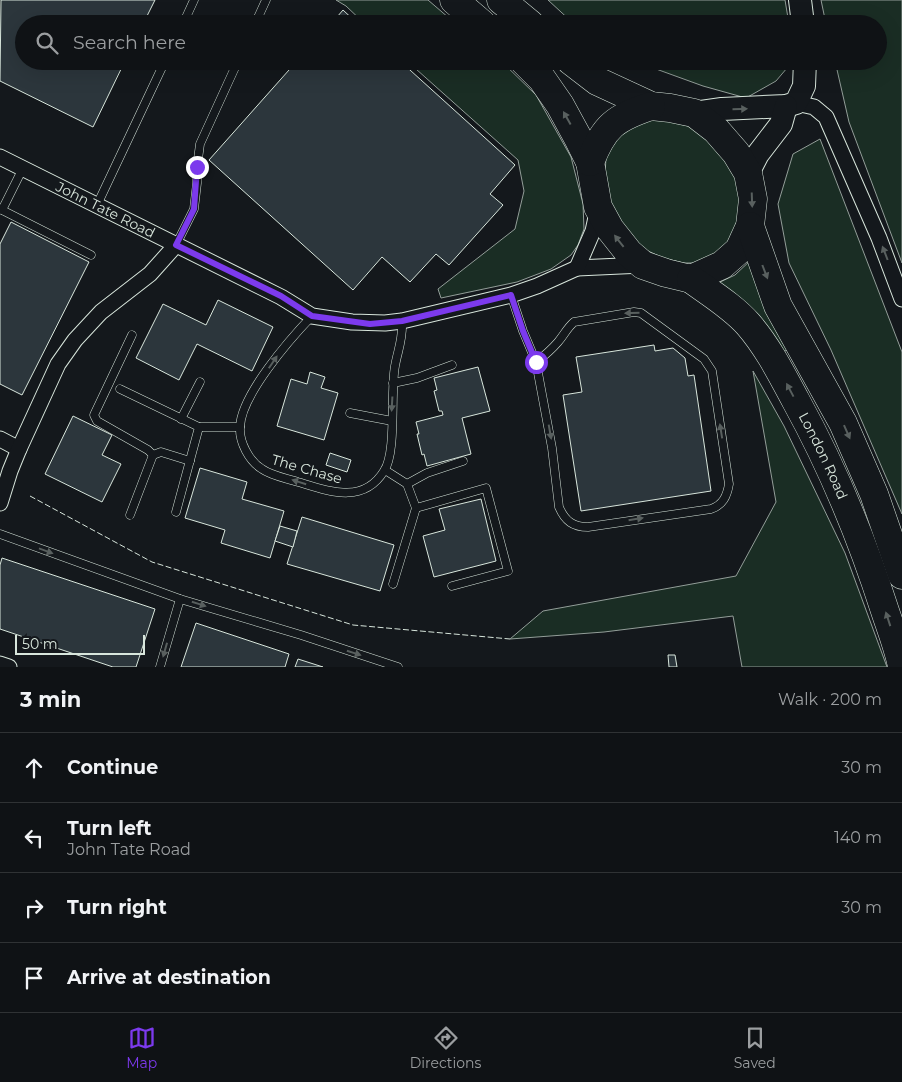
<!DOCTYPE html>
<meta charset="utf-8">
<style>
:root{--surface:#0f1215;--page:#1d2022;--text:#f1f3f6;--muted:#9b9ea0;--line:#2f3234;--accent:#7c3aed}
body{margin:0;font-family:Montserrat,sans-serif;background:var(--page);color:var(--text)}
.scale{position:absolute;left:15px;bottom:12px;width:130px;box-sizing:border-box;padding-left:5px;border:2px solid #d8e6dc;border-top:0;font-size:14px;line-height:18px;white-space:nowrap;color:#d8e6dc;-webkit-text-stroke:4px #14181c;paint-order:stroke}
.stop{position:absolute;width:15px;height:15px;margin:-11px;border:4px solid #7c3aed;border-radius:50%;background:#fff}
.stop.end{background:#7c3aed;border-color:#fff;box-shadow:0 1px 5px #0008}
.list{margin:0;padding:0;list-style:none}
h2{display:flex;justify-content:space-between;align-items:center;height:65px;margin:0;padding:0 20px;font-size:21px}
h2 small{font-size:16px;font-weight:400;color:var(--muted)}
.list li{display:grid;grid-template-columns:32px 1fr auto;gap:15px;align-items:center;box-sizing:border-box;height:70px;padding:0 20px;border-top:1px solid var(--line)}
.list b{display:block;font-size:19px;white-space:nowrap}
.list p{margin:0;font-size:16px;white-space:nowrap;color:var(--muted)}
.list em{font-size:16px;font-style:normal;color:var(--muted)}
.icon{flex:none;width:28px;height:28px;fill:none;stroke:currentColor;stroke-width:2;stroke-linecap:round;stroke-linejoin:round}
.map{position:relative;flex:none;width:902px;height:667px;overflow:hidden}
.search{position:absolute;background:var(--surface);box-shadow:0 5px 20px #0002;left:15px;right:15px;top:15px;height:55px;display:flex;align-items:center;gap:12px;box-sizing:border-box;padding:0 18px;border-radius:28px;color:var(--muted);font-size:19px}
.sheet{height:345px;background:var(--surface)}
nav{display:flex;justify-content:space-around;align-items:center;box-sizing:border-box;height:70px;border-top:1px solid var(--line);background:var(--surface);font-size:14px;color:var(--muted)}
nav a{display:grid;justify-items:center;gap:2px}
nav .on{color:var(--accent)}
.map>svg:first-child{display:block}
</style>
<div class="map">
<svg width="902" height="667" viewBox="0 0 902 667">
<rect width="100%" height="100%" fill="#14181c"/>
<g fill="#1a2d24" stroke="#939e99">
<path d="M336 0H428L456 24H365L346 6Z"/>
<path d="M548 0H785L789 24H574Z"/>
<path d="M821 0H902V263L849 122 835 61H878V24H826Z"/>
<path d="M407 61H501L536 95 571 157 583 204 584 229 578 245 571 255 551 269 517 282 441 298 438 289 515 229 524 191 518 160Z"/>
<path d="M634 61H793L776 81 746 98 703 86Z"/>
<path d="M660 119 688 126 700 133 714 145 735 176 740 190 741 222 723 251 700 263H684L663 258 646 250 632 239 610 207 605 175 606 157 610 146 630 126 646 120Z"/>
<path d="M820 139 902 352V514L831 350 789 263 778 204 793 154Z"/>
<path d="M753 258 791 348 781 353 718 283 735 275Z"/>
<path d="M753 371 784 426 845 553 887 667H742L733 616 604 632 510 639 543 611 736 576 776 502Z"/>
</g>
<g fill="#2c363c" stroke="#d8e6dc">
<path d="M1 0H155L143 24H24V61H125L93 127 0 81Z"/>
<path d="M343 10 358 24H331Z"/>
<path d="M297 61H400L515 165 490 194 503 205 449 265 436 254 410 282 382 257 353 290 209 160Z"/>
<path d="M11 222 89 262 22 395 0 384V244Z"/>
<path d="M218 300 273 327 252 371 197 344 179 380 136 358 163 304 206 325Z"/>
<path d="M654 345 655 351 673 348 685 358 688 376 694 375 711 491 581 511 563 395 582 392 576 357Z"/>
<path d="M478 367 490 411 462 418 471 454 427 466 424 454 422 455 417 434H419L416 422 443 415 442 411H439L434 391 437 390 434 378Z"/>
<path d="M310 372 325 377 321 388 338 393 324 440 277 426 291 379 307 384Z"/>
<path d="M73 416 112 435 102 455 121 464 102 502 45 474Z"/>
<path d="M330 453 351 460 347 472 326 465Z"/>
<path d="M200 468 247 482 242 499 284 511 270 558 221 543 225 530 185 518Z"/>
<path d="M481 499 496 561 434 577 423 536 445 530 439 509Z"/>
<path d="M302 517 394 545 380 591 287 564Z"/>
<path d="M280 526 297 531 293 547 275 541Z"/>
<path d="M2 558 155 609 136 667H113L0 629V565Z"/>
<path d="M196 623 289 654 285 667H181Z"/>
<path d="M668 655H675L677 667H669Z"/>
<path d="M298 659 323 667H295Z"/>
</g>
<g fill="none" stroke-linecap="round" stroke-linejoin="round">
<defs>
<g id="lane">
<path d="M183 24 194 0"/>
<path d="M255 24 266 0"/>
<path d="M97 205 165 61"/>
<path d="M0 209 2 210 23 168"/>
<path d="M2 210 91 255"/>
<path d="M176 245 194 209 197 183V167L200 144 238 61"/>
<path d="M511 295 523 331 536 362 552 448 559 507C565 521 573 527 588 527L711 509C723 505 727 496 729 484L712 371 704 359 641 313 634 312 574 322C567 328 564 335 558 342 552 349 544 356 536 362"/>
<path d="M312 316C290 339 241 395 240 427 239 442 249 461 262 469 272 476 286 478 298 482 328 491 363 505 384 471 397 452 390 392 395 366 398 349 403 340 402 321"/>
<path d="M132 335 94 415 97 421 148 450 153 455"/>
<path d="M393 383 417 378 452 365"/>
<path d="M120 389 199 427 176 512"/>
<path d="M350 413 392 421"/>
<path d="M181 419 200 382"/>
<path d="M199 427H240"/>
<path d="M385 470 407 484 416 508 486 488 508 571 452 586"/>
<path d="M407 484 427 473 463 461"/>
<path d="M130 515 153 455 161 452 190 461"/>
<path d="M0 534 180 599 301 635 398 667"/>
<path d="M393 584 416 508"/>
<path d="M160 667 180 599"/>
</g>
<g id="street">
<path d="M796 103 814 107 826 117 879 238 902 299"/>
<path id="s1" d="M0 157 281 297 312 316 352 322 385 323 402 321 511 295 537 286 577 268 643 265"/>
<path d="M577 268 593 231 598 208"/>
<path d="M0 439 19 449"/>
<path d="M0 503 10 471 19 449 58 364 75 340 101 312 150 274 176 245"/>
<path d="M0 664 9 667"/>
</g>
<g id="secondary">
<path d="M800 0 803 24"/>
<path d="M694 113 722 109 786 106 796 103 804 86 805 61"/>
<path d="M748 173 758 154 781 124 786 106"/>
</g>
<g id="highway">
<path d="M454 0 482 24"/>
<path d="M501 0 530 24"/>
<path d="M524 61 542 79 560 105 578 138 590 162 598 207 610 229 629 253 643 265 666 273 691 279 722 265 739 250 750 226 753 199 748 173 736 153 716 130 694 113 670 108 651 106 597 81 571 61"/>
<path d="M590 162C604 126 615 118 651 106"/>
<path d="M750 226 778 306 843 423 874 494 902 575"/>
<path id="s2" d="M691 279C710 293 732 306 748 324 768 347 782 375 796 401 833 468 862 539 885 611 891 629 898 647 902 666"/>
</g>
</defs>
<use href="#lane" stroke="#d8e6dc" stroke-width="9"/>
<use href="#street" stroke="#d8e6dc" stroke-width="17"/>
<use href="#secondary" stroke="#d8e6dc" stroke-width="24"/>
<use href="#highway" stroke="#d8e6dc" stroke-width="29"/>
<use href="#lane" stroke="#14181c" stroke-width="8"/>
<use href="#street" stroke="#14181c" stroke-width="15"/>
<use href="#secondary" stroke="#14181c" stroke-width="22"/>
<use href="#highway" stroke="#14181c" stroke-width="28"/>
<path stroke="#d8e6dc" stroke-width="1" stroke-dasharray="6 2.5" stroke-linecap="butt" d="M30 496 152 562 353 625 510 639"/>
</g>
<defs><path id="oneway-solid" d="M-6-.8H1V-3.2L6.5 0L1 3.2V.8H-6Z" transform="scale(1.25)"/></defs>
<g fill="#59605f">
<use href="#oneway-solid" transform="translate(740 109) rotate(-1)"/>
<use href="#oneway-solid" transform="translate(567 118) rotate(-119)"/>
<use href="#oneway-solid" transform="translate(752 200) rotate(88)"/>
<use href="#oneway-solid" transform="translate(619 241) rotate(-128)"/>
<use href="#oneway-solid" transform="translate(885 253) rotate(-111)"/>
<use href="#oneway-solid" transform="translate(765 272) rotate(69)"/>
<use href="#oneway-solid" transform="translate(632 313) rotate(179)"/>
<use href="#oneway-solid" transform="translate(273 362) rotate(-56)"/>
<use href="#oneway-solid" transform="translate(790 390) rotate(-118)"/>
<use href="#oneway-solid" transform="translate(392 404) rotate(93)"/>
<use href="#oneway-solid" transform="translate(721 431) rotate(-99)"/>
<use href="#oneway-solid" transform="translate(550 432) rotate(80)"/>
<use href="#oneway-solid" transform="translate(847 432) rotate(66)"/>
<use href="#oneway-solid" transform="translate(299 482) rotate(-163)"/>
<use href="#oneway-solid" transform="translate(636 519) rotate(-9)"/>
<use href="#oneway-solid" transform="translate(46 551) rotate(20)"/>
<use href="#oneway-solid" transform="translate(199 604) rotate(17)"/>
<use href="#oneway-solid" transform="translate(888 619) rotate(-108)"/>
<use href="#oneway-solid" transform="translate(165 650) rotate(106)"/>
<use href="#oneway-solid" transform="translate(354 653) rotate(18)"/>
</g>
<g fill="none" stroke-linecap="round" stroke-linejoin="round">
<path stroke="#7c3aed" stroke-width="6" d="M197 167 194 209 176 245 281 296 312 316 370 324 402 321 511 295 523 331 536 362"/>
</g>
<g text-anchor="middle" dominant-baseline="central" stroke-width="4" stroke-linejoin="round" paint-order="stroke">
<g font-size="14" fill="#d8e6dc" stroke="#14181c">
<text stroke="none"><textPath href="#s1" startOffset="118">John Tate Road</textPath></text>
<text stroke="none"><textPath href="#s2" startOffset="225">London Road</textPath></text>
<text transform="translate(307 469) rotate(16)">The Chase</text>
</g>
</g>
</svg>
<div class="scale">50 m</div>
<div class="stop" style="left:536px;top:362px"></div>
<div class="stop end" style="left:197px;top:167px"></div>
<div class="search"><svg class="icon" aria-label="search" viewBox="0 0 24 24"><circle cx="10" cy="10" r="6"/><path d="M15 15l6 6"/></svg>Search here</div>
</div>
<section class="sheet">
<h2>3 min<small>Walk · 200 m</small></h2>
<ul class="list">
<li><svg class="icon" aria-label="ahead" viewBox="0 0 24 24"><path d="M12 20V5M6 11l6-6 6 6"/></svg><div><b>Continue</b></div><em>30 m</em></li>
<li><svg class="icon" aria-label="left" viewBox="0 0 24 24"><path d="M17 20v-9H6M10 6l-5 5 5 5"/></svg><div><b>Turn left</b><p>John Tate Road</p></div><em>140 m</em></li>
<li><svg class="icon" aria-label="right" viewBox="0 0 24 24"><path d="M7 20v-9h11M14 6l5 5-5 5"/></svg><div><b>Turn right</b></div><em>30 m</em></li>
<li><svg class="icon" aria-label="arrive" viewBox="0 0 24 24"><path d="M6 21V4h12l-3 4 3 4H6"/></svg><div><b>Arrive at destination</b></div></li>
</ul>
</section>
<nav>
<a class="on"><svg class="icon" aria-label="map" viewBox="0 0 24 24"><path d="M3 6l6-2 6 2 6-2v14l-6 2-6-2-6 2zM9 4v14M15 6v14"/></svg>Map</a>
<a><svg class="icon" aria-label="directions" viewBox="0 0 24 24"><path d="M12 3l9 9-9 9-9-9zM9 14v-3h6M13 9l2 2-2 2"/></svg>Directions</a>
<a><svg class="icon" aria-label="saved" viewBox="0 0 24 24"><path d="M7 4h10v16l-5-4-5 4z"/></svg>Saved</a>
</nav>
